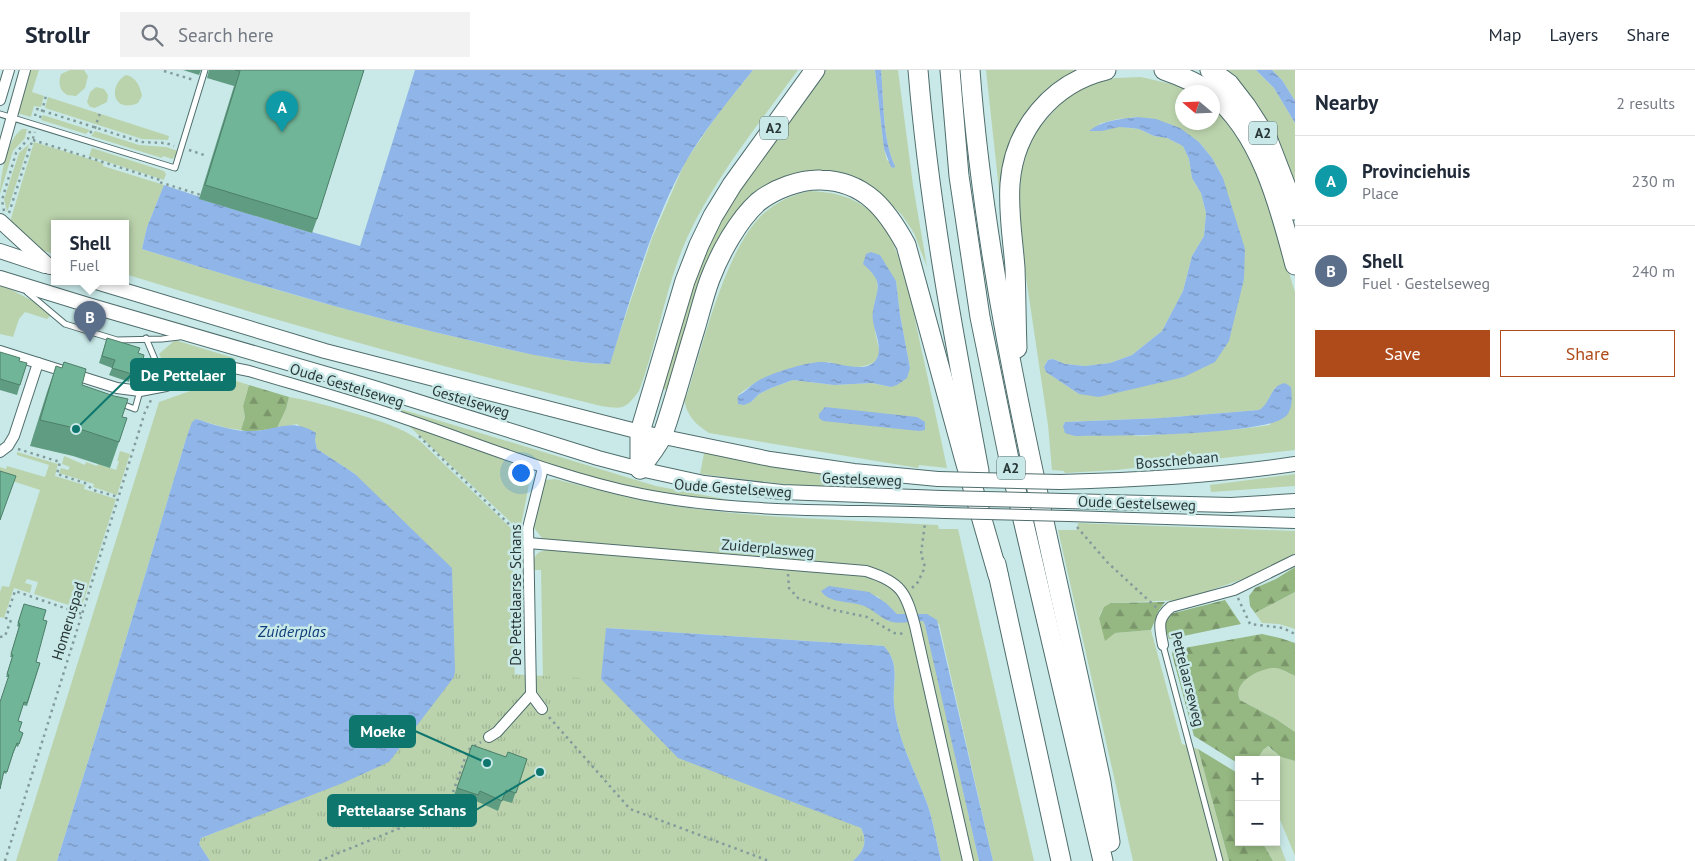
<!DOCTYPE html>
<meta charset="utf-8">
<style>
:root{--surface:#fff;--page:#f2f2f3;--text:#1f2937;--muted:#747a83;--line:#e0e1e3;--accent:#af4a1b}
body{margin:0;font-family:"PT Sans",sans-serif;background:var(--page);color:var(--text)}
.controls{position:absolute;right:15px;bottom:15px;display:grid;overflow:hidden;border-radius:0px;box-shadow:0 2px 8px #0003}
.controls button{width:45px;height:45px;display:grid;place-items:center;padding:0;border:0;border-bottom:1px solid var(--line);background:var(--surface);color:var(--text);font:25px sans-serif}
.compass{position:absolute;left:1175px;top:15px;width:45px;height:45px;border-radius:50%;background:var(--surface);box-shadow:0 2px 8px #0003;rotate:289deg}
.you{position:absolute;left:520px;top:402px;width:18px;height:18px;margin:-12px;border:4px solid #fff;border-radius:50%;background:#1a73e8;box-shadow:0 0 0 8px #1a73e833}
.badge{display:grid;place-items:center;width:32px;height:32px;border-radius:50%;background:var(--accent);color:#fff;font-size:16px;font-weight:700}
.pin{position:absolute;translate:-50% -41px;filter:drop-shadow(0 1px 2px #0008)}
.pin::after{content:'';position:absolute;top:26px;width:18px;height:15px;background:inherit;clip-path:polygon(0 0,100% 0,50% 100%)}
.popup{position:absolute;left:51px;top:150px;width:78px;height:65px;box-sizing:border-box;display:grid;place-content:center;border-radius:0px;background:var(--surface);filter:drop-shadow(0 1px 4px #0005);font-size:16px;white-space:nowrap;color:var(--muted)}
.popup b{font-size:19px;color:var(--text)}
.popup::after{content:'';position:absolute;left:50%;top:100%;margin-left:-10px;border:10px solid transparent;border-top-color:var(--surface)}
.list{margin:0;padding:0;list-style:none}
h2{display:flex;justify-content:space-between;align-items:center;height:65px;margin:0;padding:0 20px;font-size:21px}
h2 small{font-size:16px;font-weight:400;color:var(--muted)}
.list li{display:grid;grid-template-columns:32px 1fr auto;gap:15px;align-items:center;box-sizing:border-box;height:90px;padding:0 20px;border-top:1px solid var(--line)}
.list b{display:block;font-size:19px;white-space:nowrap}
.list p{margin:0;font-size:16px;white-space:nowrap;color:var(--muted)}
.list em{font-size:16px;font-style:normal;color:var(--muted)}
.actions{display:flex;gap:10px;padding:15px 20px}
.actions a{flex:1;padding:11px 0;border:1px solid var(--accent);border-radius:0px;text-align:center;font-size:18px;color:var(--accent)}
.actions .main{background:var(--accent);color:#fff}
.icon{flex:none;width:28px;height:28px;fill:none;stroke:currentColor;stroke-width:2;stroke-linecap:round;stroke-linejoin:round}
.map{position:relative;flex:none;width:1295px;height:791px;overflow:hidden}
header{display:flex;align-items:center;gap:30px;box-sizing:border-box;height:70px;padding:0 25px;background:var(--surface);border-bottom:1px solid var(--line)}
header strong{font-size:24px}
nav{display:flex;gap:28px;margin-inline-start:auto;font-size:18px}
.search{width:350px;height:45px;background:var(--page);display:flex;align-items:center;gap:12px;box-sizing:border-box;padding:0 18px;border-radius:0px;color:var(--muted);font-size:19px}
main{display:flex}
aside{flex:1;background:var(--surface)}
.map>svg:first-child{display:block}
</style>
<header>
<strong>Strollr</strong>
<div class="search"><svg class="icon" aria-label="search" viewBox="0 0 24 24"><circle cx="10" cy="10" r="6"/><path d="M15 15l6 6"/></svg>Search here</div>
<nav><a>Map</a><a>Layers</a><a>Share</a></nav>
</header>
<main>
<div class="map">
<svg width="1295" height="791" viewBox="0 0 1295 791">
<defs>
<pattern id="forest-firs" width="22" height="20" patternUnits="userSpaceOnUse" patternTransform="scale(1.25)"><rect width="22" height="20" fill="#95b781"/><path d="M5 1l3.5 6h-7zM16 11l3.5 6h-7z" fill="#7a966a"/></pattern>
<pattern id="park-tufts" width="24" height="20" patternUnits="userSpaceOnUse" patternTransform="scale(1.25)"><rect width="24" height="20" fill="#bbd3ad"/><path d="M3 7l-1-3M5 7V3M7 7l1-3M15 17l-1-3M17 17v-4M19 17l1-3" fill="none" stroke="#a1b695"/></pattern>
<pattern id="water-ripples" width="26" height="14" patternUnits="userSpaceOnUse" patternTransform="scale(1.25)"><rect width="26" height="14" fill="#90b5e8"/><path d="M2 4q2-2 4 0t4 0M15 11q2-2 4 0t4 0" fill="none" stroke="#7694bd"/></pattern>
</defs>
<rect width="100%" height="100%" fill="#c8e9e8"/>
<g fill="#bbd3ad" fill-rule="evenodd">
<path d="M30 0H39L32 22 44 26 41 37 34 36 31 47 17 43Z"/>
<path d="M70 0H84L88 6 85 18 76 26 67 25C59 20 58 13 61 4Z"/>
<path d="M753 0H798C759 54 715 107 687 168 665 217 658 271 639 321 625 340 623 339 601 336 441 297 282 253 125 204V153H55V184L36 179 9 155 34 72 103 93V96L164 115 147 157 142 179C249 212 355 244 464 269 511 280 560 293 609 294L652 168 685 92 719 42Z"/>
<path d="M822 0H875L884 79 887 90 895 96C882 67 884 31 881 0H898L913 115 927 197 914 163 902 145 885 128 859 114 751 126 729 150 713 181 668 320 662 319 691 218 721 147Z"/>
<path d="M986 0H1087L1037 35 1003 157Z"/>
<path d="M1226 0H1256L1274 18 1295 53V112C1279 72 1261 28 1226 0Z"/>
<path d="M1272 0H1295V31L1282 10Z"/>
<path d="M126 5C136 7 140 16 142 26L138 33C113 44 107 16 126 5Z"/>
<path d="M1141 7 1176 15 1192 22H1182V52H1212L1213 35 1229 54 1249 85 1267 132 1295 222V380L1116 400 1065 403 1064 401 1052 400 1048 355 1024 194 1019 129 1022 97 1028 78 1037 60 1062 32 1076 22 1095 13 1115 8ZM1138 47 1199 72 1212 88 1223 108 1184 307 1079 324 1046 302 1044 297 1048 290 1053 289 1065 294 1085 296 1110 293 1132 285 1162 261 1183 221 1192 186 1204 166 1206 143 1201 123 1192 108 1189 89 1183 76 1167 68 1154 66 1139 59 1098 54 1118 49ZM1275 317 1270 355 1241 359 1139 366 1063 356 1065 352 1161 348 1259 340 1265 336Z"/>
<path d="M96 17 104 19 108 25 107 32 95 38 90 37 87 32 90 22Z"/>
<path d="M48 27 169 66 168 70 142 69 45 38Z"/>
<path d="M43 45 90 60 86 64 41 50Z"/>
<path d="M22 59H27L25 68 13 81 0 124C0 107 7 69 22 59Z"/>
<path d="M95 61 139 75 166 77 178 81 177 86 172 89 163 86 162 88 91 66Z"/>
<path d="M29 74 7 142 4 129 19 83Z"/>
<path d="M92 78 164 101 166 104 164 110 89 86Z"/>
<path d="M810 121C832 122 853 126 870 141 904 169 913 244 923 286 931 323 939 360 947 398L919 395 918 398 709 363C695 354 686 345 684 328L687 325C703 275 727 170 769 139 782 129 795 124 810 121ZM873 202 896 211 900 245 910 298 891 317 872 313 834 315 793 310 771 318 759 324 751 332 738 325 756 312 829 292 846 297H859L868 295 875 292 880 283 875 262 874 235 878 222 877 210Z"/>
<path d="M0 216 10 219 42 236 50 246 47 249 25 242 19 249 13 267 0 264Z"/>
<path d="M175 270 237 289 172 308 159 284Z"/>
<path d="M227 308 249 315 243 336 245 347 241 360 226 358 196 349 186 369 119 592 57 791H16L159 332Z"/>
<path d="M289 327C312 331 334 337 357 344 380 351 401 357 420 371L515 462V477H520L521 500H513L515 619 482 657 210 791 355 404 317 379 315 370 297 354 277 358 286 339Z"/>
<path d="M394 337 656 416 740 432C726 431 711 432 698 430 595 416 496 377 399 342Z"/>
<path d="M409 356 492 385 526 399 530 409 520 461Z"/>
<path d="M120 381 130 384 117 425 93 417 94 414 59 403 61 398 68 400 70 397 62 394 64 386 85 395 86 392 97 396 98 394 116 400 119 391H117Z"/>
<path d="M17 382 58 394 55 406 85 415 84 419 116 429 81 539 34 524 38 512 27 509 25 513 32 515 30 523 14 518 4 548 0 547V522L2 516 9 517 40 420 0 407V397L6 399 7 396 45 407 49 395 17 385Z"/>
<path d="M704 383 787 399 858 408 857 418 791 415 700 404Z"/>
<path d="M1295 404V416L1211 422 1210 415Z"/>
<path d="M555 409C602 421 649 434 697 439 777 449 857 450 938 455L939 459H958L1034 791H993L939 554 921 545H918L914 534 883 502 551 471 542 468 534 458 545 410Z"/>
<path d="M1078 453 1295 461V485L1257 504 1183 530 1111 533C1105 537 1101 540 1099 548L1115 563 1151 560 1182 674 1198 679 1229 791H1133L1058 460H1077Z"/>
<path d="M548 480 845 503C879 508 895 508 907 544H897L877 526 859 534 870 538 889 551H909L963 791H941C936 770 933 748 925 728 913 697 897 668 894 634 892 613 901 595 884 576L606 558 861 758 853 791 543 614 541 500H533C533 488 535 481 548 480Z"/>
<path d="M1295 522V559L1279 554 1262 553 1255 543Z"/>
<path d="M919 551H923L927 559 979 791H972L920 564Z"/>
<path d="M1268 598H1278L1295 606V662L1276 649 1240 630C1232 614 1255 601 1268 598Z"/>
<path d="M1267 676 1281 687 1295 691V786L1276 740V690H1257L1263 680Z"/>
<path d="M1276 765 1286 791H1273L1262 772H1276Z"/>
</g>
<g fill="url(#forest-firs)">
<path d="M249 315 289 327 286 339 277 358 249 362 241 360 245 347 243 336Z"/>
<path d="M1295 497V522L1255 543 1250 536 1249 526 1255 518 1276 509Z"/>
<path d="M1225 530 1241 554 1169 569 1164 555 1170 544Z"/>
<path d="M1165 532 1159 540 1151 560 1115 563 1105 571 1099 548 1104 537 1111 533Z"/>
<path d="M1262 564 1280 568 1295 573V606C1289 603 1282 599 1276 598 1262 597 1231 612 1240 630L1276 649 1295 662V691L1281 687 1268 676 1263 680 1257 690H1239V694L1194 666 1172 584 1173 580Z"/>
<path d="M1198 679 1239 704V772H1262L1273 791H1229Z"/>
</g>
<path fill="url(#park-tufts)" d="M455 601 601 609 678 688 861 758C868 772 864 781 853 791H210L199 774 201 768 343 713 389 692 454 607Z"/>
<g fill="url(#water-ripples)">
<path d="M415 0H753C729 30 704 60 685 93 651 155 631 227 610 294 560 293 512 280 464 269 355 244 248 212 142 179L147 157 164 115 200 127V129L312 163V162L360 176Z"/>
<path d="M875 0H881C884 31 882 68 895 96L894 98 891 97 884 79Z"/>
<path d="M1256 0H1272L1282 10 1295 31V53L1274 18Z"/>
<path d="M1138 47 1156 49 1180 58 1199 72 1212 88 1223 108 1245 179 1244 209 1229 271 1215 292 1184 307 1099 327 1079 324 1046 302 1044 297 1048 290 1053 289 1065 294 1085 296 1110 293 1132 285 1162 261 1183 221 1192 186 1204 166 1206 143 1201 123 1192 108 1189 89 1183 76 1167 68 1154 66 1139 59 1131 58 1119 57 1102 61H1089C1103 50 1120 49 1138 47Z"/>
<path d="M871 182 880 185 896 211 900 245 910 298 907 308 897 315 891 317 872 313 834 315 793 310 771 318 759 324 751 332 744 335 738 334C738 331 737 330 738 327 739 324 741 324 744 322 748 319 751 315 756 312 768 304 806 292 821 292 835 291 866 305 876 290 885 276 870 257 873 241 877 217 885 213 863 194L866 184Z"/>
<path d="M1285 313 1291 317C1292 327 1293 339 1286 346 1267 366 1109 366 1075 366L1065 363 1063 356 1065 352 1161 348 1259 340C1271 333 1270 315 1285 313Z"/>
<path d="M825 337 917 347 925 352V360L919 361 823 351 819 348V344Z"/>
<path d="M196 349C213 354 233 362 251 361 277 361 291 347 316 363L315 370 317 379 355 404 452 498 455 601 454 607 389 692 343 713 201 768 199 774 210 791H57L119 592 186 369 192 352Z"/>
<path d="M829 516 869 522 886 533 897 544H927L937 550 993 791H979L925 555 923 551C912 551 902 554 892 552 880 549 873 538 861 535 848 531 829 533 821 521Z"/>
<path d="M606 558 884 576C901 595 892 613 894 634 897 668 913 697 925 728 933 748 936 770 941 791H853C864 781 868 772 861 758L678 688 601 609Z"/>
</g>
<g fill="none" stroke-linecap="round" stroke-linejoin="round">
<defs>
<g id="service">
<path d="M0 44 175 98 205 0"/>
<path d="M27 222 65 254 117 270 162 269 179 267"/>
<path d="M146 268 166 316"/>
<path d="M119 333 135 339 140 321"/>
<path d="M1163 575 1220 791"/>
</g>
<g id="minor">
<path d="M0 30 9 0"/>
<path d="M0 89 25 0"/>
<path d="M0 281 117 318 140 321 166 316 220 298H234L249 301C299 316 350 330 400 347 480 374 558 407 641 424 741 444 844 439 945 443"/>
<path d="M0 382 8 376 14 366 38 293"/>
<path d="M1068 446 1295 453"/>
<path d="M528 473 866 501C901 512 906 522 915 556L968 791"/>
<path d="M1163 575C1160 558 1156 549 1171 537L1234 520 1295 490"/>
<path d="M542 639 531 624 528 458 543 398"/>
<path d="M489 667 497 662 531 624"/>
</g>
<g id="secondary">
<path d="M0 151 50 197"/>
<path d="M0 181 45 196"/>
<path d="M0 208 88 235 371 317 598 388 640 399 704 413 782 422 942 428"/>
<path d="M93 211 325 281 640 362 770 389 854 401 938 409"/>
<path d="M1060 412C1139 410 1217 406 1295 394"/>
<path d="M1064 431 1231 435 1295 431"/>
</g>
<g id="motorway">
<path d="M918 0C929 135 954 268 979 401"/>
<path d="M950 0 959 106 980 247 1010 394 1103 791"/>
<path d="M970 0C988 241 1052 476 1101 712L1110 772"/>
<path d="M1164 0C1181 6 1196 12 1210 22"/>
<path d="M1210 0 1229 14 1246 36 1268 70 1295 140"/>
<path d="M1212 24C1261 62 1280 138 1295 195"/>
<path d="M1017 278C1016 252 1016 225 1015 198 1013 170 1008 143 1010 114 1014 59 1052 13 1106 0"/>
<path d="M640 399C647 388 658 376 663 364 675 330 684 294 695 259 700 242 704 225 710 209 720 183 738 150 758 132 774 119 801 109 821 110 865 111 887 140 906 175L964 387 998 505"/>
<path d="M640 399V362L685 211 699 175 713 146 732 115 815 0"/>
<path d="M996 494 1061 791"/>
</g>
</defs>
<use href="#service" stroke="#4f6d6c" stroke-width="7"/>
<use href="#minor" stroke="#4f6d6c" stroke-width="12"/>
<use href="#secondary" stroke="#4f6d6c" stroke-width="16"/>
<use href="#motorway" stroke="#4f6d6c" stroke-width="21"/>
<g stroke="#839c9b" stroke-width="2.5" stroke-dasharray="2.5 4" stroke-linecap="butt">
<path d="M164 1 194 10"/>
<path d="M35 46 37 39 141 72 166 73 174 76"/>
<path d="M40 48 46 26"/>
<path d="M90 63 95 58 100 43"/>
<path d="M33 70 160 110 159 112 201 125"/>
<path d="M189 80 207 86"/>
<path d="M4 141 2 130 16 83 28 69 30 61"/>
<path d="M9 143 35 62"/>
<path d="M419 366 517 462"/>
<path d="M18 379 60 392 57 404 85 413 93 420 119 427"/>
<path d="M1077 457 1108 493 1157 538"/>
<path d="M788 504 789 518 798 528 834 540 867 547 894 563 905 564"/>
<path d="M912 518 918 512 925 497 921 484 925 453"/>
<path d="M1238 528 1250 554 1283 558 1295 564"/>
<path d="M0 567 5 566 11 550 6 548 15 521 82 544"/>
<path d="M549 647 630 739 769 791"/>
<path d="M5 791 145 342 151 330"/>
<path d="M319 791 447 739 468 680 481 672"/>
</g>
<use href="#service" stroke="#fff" stroke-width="5"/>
<use href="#minor" stroke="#fff" stroke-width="10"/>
<use href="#secondary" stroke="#fff" stroke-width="14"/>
<use href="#motorway" stroke="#fff" stroke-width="19"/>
<defs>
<path id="minor-bridge" d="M945 443 1068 446"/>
<g id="secondary-bridge">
<path d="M938 409 1060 412"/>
<path d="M942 428 1064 431"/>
</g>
</defs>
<use href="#minor-bridge" stroke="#4f6d6c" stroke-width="12" stroke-linecap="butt"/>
<use href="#secondary-bridge" stroke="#4f6d6c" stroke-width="16" stroke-linecap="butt"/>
<use href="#minor-bridge" stroke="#fff" stroke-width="10"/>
<use href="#secondary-bridge" stroke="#fff" stroke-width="14"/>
</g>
<g fill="#609c82">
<path d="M183 0H201L199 5Z"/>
<path d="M209 0H364L317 149 312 163 199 129 234 16 207 8Z"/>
<path d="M107 268 138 283 141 297 138 305 132 303 129 312 109 305 112 298 99 293Z"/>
<path d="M0 282 19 291 20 315 17 325 0 320Z"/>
<path d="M64 292 82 315 122 347 119 372 110 398 73 386 30 376 47 322 56 296 62 298Z"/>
<path d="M24 534 43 550 36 592 40 593 27 636 23 635 18 651 19 661 23 663 18 677 16 676 13 684 6 704 4 703 8 607H6L12 587H10L19 557 17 556Z"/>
<path d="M472 675 506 687 527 689 512 733 502 730 498 741 476 731 475 735 453 728Z"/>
</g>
<g fill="#70b597" stroke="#4e7f6a">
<path d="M235 0H364L317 149 205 115 240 1Z"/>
<path d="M107 268 140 278 138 283 144 285 141 297 135 296 132 304 112 298 115 290 102 286Z"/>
<path d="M0 282 20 288 19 291 27 293 20 315 0 309Z"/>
<path d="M64 292 86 299 82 315 114 326 128 329 122 347 127 348 119 372 83 360 40 350 56 296 62 298Z"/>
<path d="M0 401 16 406 0 450Z"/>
<path d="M24 534 46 540 43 550 47 551 36 592 40 593 27 633 24 632 18 651 22 652 19 661 23 663 19 674 17 673 13 683 7 702 4 701 0 719V632L9 605 7 604 13 585 11 584 20 554 18 553Z"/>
<path d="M472 675 506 687 508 682 527 689 516 723 506 720 502 731 480 721 478 725 457 718Z"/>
</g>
<g text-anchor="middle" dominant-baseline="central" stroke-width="5" stroke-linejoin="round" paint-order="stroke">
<g fill="#c8e9e8" stroke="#596c6c" stroke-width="1">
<rect x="760" y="46.5" width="28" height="23" rx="4"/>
<rect x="1249" y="51.5" width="28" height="23" rx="4"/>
<rect x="997" y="386.5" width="28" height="23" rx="4"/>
</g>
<g font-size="14" font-weight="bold" fill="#2a3737">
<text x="774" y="58">A2</text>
<text x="1263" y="63">A2</text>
<text x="1011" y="398">A2</text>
</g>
<g font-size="15" fill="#2a3737" stroke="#c8e9e8">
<text transform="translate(347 315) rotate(17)">Oude Gestelseweg</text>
<text transform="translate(471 331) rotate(17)">Gestelseweg</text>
<text transform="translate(1177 390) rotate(-5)">Bosschebaan</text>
<text transform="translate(862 409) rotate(2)">Gestelseweg</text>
<text transform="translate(733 418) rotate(4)">Oude Gestelseweg</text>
<text transform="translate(1137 433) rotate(2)">Oude Gestelseweg</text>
<text transform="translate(768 478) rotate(5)">Zuiderplasweg</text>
<text transform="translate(515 525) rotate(-90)">De Pettelaarse Schans</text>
<text transform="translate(68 551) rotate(-73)">Homeruspad</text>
<text transform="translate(1188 609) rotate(76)">Pettelaarseweg</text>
</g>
<g font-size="16" font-style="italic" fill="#0e3e7a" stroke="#c8e9e8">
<text x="292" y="561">Zuiderplas</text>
</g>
</g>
<path fill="none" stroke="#0f766e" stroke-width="2" d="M76 359L131 305M487 693L415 661M540 702L476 740"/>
<g fill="#0f766e" stroke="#c8e9e8" stroke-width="2">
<circle cx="76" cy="359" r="5"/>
<circle cx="487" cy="693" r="5"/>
<circle cx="540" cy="702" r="5"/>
</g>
<g fill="#0f766e" stroke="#0f766e" stroke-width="2">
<rect x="131" y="289" width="104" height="31" rx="5"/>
<rect x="350" y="646" width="65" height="31" rx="5"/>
<rect x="328" y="725" width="148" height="31" rx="5"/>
</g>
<g font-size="16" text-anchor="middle" font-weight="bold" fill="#fff">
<text x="183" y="311">De Pettelaer</text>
<text x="383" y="667">Moeke</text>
<text x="402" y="746">Pettelaarse Schans</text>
</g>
</svg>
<div class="controls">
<button>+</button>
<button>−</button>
</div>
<svg class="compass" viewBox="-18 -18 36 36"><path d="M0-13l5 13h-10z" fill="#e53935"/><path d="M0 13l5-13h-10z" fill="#747a83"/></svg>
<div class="you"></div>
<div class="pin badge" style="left:282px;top:62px;background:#0f9aa8">A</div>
<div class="pin badge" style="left:90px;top:272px;background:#5c6f8a">B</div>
<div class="popup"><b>Shell</b>Fuel</div>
</div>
<aside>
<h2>Nearby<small>2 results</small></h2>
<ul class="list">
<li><span class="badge" style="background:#0f9aa8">A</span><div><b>Provinciehuis</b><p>Place</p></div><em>230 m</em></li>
<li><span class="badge" style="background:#5c6f8a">B</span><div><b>Shell</b><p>Fuel · Gestelseweg</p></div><em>240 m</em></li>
</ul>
<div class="actions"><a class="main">Save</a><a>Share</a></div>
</aside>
</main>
